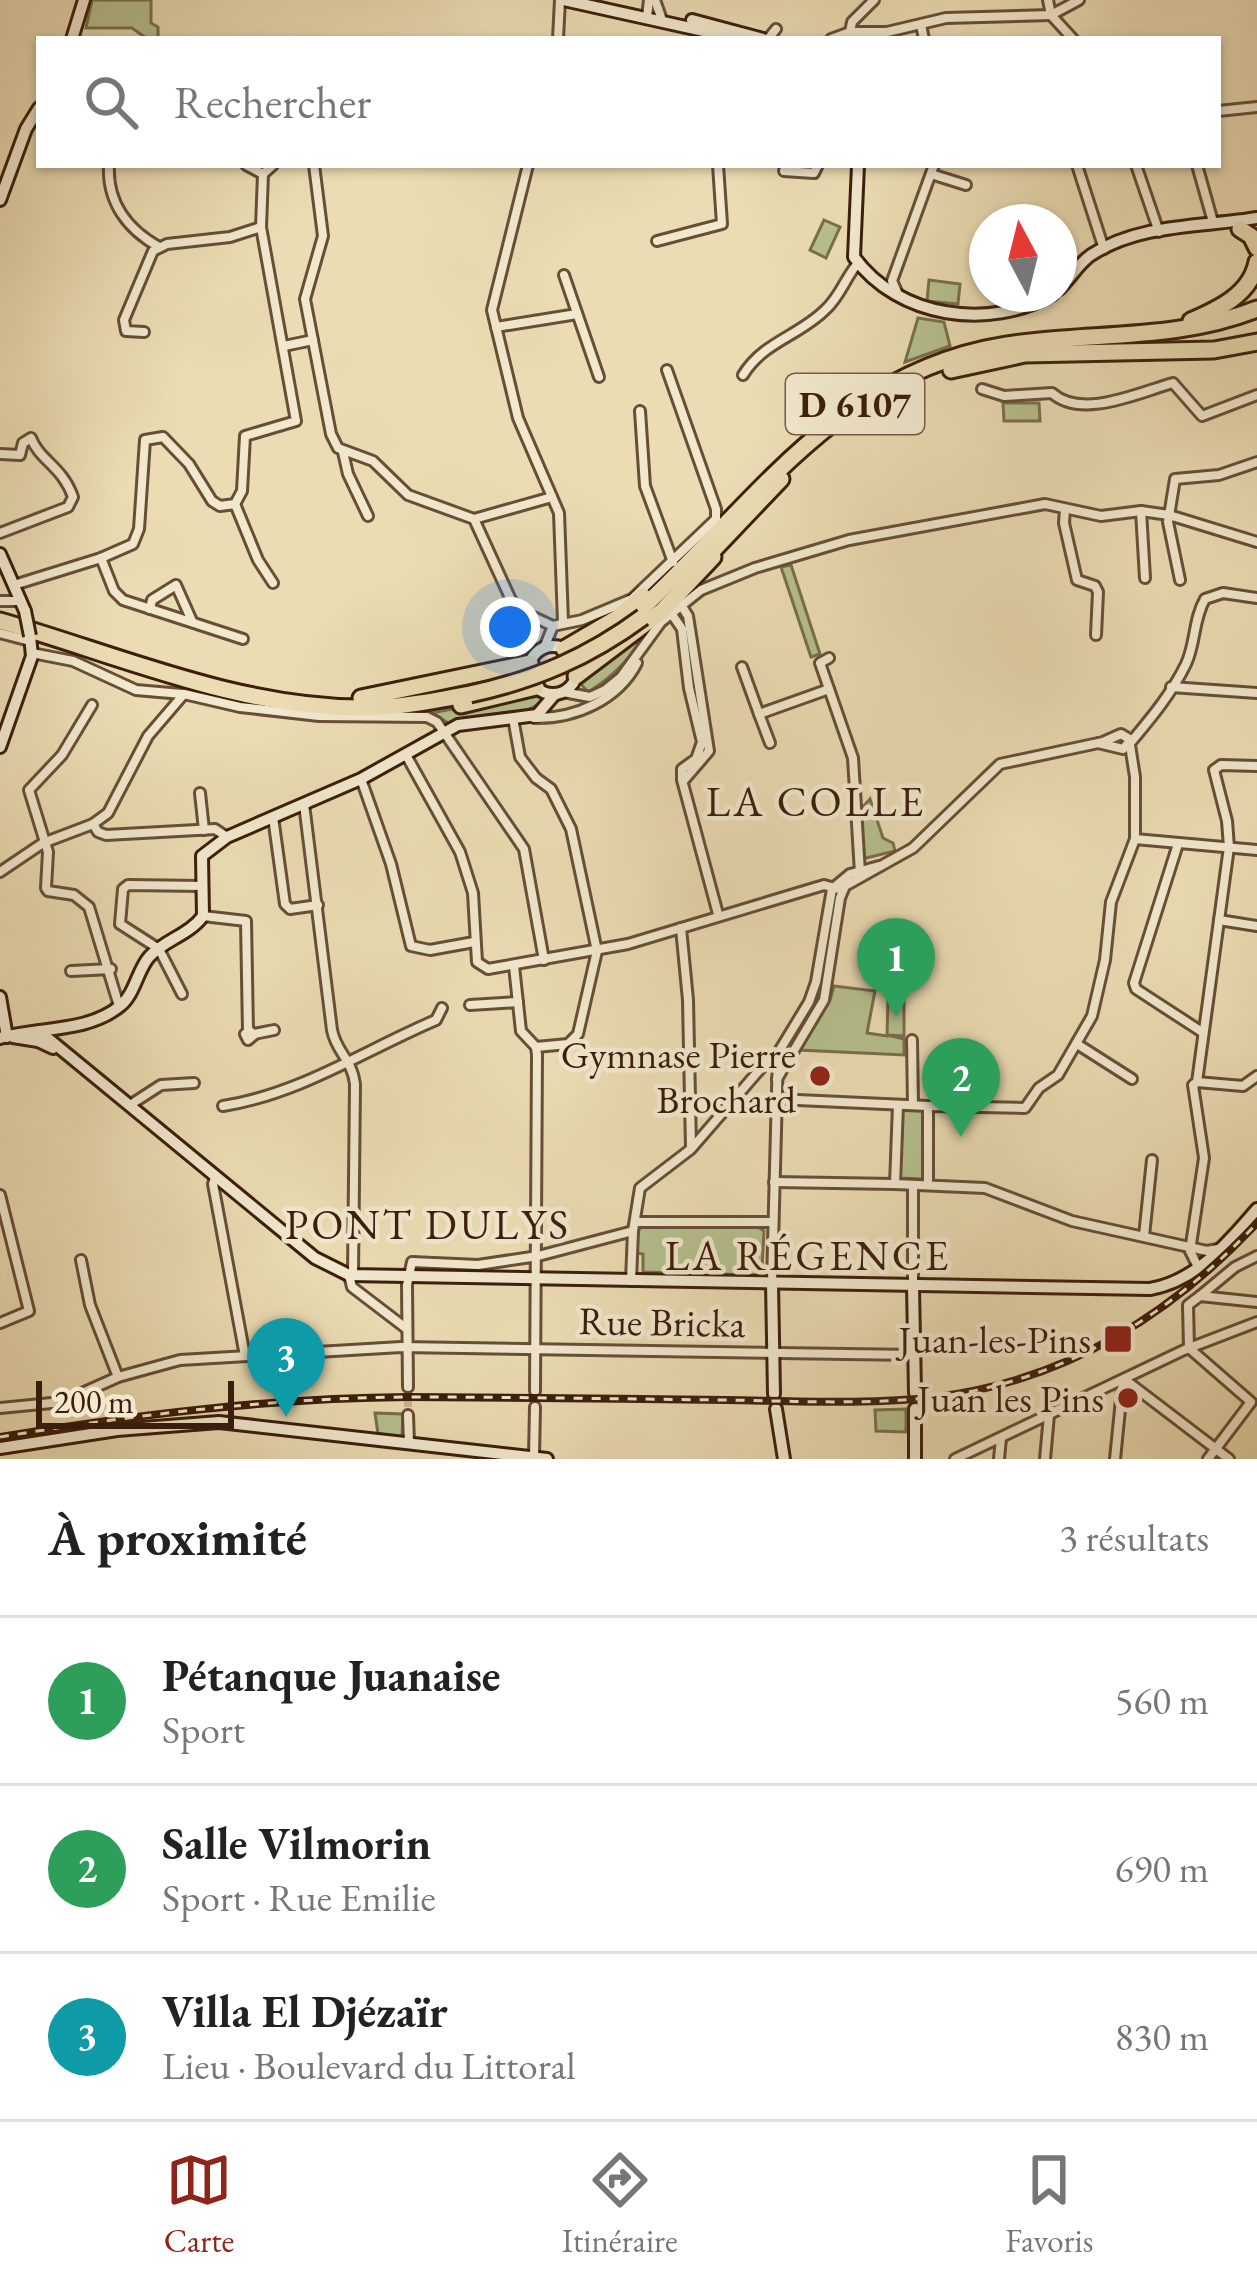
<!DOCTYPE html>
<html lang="fr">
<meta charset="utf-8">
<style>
:root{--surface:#fff;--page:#f2f2f2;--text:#222;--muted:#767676;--line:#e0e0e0;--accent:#8f2418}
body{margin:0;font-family:"EB Garamond",serif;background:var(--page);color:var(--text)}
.compass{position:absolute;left:969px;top:204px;width:108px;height:108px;border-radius:50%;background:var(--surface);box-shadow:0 3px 9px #0004;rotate:353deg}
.scale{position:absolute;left:36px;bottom:30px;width:198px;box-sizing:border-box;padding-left:12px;border:6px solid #3b1e0b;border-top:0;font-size:33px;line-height:42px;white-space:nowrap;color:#3b1e0b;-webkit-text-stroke:9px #f2e8ce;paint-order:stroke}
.you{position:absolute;left:510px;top:627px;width:42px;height:42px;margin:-30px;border:9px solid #fff;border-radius:50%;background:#1a73e8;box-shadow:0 0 0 18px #1a73e833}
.badge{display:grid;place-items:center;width:78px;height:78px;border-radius:50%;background:var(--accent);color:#fff;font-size:39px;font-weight:700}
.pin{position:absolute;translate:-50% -99px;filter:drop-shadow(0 3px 6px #0008)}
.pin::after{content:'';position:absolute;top:63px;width:42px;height:36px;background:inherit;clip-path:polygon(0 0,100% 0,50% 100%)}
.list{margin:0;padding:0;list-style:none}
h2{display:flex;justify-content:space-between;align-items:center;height:156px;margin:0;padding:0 48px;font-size:51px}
h2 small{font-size:39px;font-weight:400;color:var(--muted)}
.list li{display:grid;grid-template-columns:78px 1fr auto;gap:36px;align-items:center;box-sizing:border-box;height:168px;padding:0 48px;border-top:3px solid var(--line)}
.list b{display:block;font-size:45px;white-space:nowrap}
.list p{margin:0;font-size:39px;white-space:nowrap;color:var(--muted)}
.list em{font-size:39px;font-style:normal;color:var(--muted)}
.icon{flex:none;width:66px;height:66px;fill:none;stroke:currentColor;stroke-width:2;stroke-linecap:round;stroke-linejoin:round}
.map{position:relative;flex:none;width:1257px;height:1459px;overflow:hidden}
.search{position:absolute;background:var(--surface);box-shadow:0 3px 9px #0004;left:36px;right:36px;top:36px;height:132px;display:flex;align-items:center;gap:30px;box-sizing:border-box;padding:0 42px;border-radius:0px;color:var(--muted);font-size:45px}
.sheet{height:660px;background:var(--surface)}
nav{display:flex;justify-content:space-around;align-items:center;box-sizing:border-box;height:168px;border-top:3px solid var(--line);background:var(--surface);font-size:33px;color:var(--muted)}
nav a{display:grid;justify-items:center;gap:6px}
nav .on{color:var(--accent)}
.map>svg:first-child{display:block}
</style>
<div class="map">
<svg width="1257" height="1459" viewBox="0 0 1257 1459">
<rect width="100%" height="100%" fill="#ebdcb3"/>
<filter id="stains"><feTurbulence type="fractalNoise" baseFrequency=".00167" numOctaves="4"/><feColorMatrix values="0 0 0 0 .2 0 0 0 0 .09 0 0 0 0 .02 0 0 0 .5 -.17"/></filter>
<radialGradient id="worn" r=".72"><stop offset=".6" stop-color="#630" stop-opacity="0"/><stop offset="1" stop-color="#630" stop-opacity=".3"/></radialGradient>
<g fill="#b6c08e" stroke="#786f4c" stroke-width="3">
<path d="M92 0H151V23L158 27V39L146 38 132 28H86Z"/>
<path d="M824 220 840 227 826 258 810 250Z"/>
<path d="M929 280 960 284 958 304 927 301Z"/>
<path d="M918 318 944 322 950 346 905 362Z"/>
<path d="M1003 403H1039L1040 421H1004Z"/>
<path d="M791 565 820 654 811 657 781 567Z"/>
<path d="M651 627C632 655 617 675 588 692L579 682Z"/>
<path d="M532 693 541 695 542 701C527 718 475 714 450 724L432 713Z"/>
<path d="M870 799 883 838 893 843 895 851 862 859 859 811Z"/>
<path d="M834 986 875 991 867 1033 887 1036 888 1000H904V1036L887 1035 904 1039V1055L799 1050 830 1000Z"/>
<path d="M901 1108 923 1109V1179L899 1178Z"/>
<path d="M644 1225 758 1227 764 1231 762 1269 755 1275 643 1272V1254L636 1253 637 1231Z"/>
<path d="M906 1409V1432L876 1431 875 1410Z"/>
<path d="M375 1413 403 1414 402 1437 378 1434Z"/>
</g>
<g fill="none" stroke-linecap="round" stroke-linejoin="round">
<path stroke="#c8b691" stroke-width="8" stroke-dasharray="8 4" stroke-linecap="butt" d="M408 1387V1415"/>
<defs>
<g id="street">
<path d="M655 0 661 17"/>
<path d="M1048 0 1051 15 1073 39"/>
<path d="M647 17 649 0"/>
<path d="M921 25 924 39"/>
<path d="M850 32 852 22 874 0"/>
<path d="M558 39 560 0"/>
<path d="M768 39 776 29"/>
<path d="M831 39 850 32H887L946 18 1051 15 1079 0"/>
<path d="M1218 111 1257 107"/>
<path d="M109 165C107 202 127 229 159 247"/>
<path d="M246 165 263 174"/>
<path d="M314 165 323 236 305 299 331 434 338 448 373 461 408 495 474 519 512 602 523 612 553 626"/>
<path d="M528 165 492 310 518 418 559 513 563 622"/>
<path d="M1077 165 1104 249"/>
<path d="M1136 165 1159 232"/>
<path d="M1197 165 1213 222"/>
<path d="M784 171 814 173 818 165"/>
<path d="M931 174 966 185"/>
<path d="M657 241 722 224 718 165"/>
<path d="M564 275 599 377"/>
<path d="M897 292 892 281 934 165"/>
<path d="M496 327 577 314"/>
<path d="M144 332 126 331 124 320 153 251 167 244 230 237 261 227"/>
<path d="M284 346 313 340"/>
<path d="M743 375C763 342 799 336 825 310 840 297 845 278 858 263"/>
<path d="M982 389 1004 396 1052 393C1082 420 1140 392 1173 383L1202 416 1257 395"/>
<path d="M640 411 645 486 673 562"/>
<path d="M343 452 348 474 368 516"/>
<path d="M0 454 20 455 23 443 31 438C40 461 62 466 73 497L68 507 0 533"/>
<path d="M235 504 258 560 273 583"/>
<path d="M1065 509 1064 523 1077 580 1095 586 1098 592 1096 635"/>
<path d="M1141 511 1145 578"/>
<path d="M474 519 552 497"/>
<path d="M101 558 114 591 123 600 243 639"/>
<path d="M1180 580 1168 522 1175 479 1219 475 1257 462"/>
<path d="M14 585 101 558 133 544 139 529 145 440 163 437 189 464 212 501 220 506 235 504 242 491 245 436 296 421 261 227 263 174 273 165"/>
<path d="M0 601H21"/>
<path d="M681 605 688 616 709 751 685 779"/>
<path d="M150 609 152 600 176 585 192 621"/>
<path d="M671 613 682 629 689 688 702 742 696 759 682 769V780L718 914"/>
<path d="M0 633 30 641"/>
<path d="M544 648 553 626 582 620 632 599 716 519V509L667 370"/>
<path d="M32 653 73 661 136 690 182 694"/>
<path d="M829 658 820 663 853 758 860 873"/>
<path d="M742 667 759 714 829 689"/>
<path d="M1171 687 1257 693"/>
<path d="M563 692 590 697 605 690 621 677 661 622 701 590 755 568 849 540 1045 504 1101 516 1141 511 1169 515 1257 542"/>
<path d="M92 705 62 755 29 790 48 852 46 888 48 891 74 895 89 907 119 1006"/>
<path d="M759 714 770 743"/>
<path d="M513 718 520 757 536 778 551 789 571 829 597 951 578 1034 568 1044 536 1047"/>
<path d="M534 718C575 719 618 700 637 663"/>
<path d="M1131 742C1151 718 1172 693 1186 664 1196 643 1193 620 1205 599L1223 593 1257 598"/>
<path d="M406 755 460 852 473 893 477 962 488 969 628 944 824 885 842 890"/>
<path d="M361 779 391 864 411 946 430 950 474 942"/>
<path d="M200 793 204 830"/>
<path d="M304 804 332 1030C336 1052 352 1059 355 1084L353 1275"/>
<path d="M273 817 285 904 290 909 318 905"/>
<path d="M93 824 98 832 106 835 215 829 227 837"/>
<path d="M1135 839 1257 850"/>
<path d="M1178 844 1134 983 1136 989 1202 1032"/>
<path d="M0 872 43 843 93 824 108 813 148 736 184 694 240 707 319 716 427 717 437 722 524 849 544 960"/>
<path d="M203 916 246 921 248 1031"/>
<path d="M1219 920 1257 926"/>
<path d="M681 928 688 1000 691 1148"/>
<path d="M514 966 521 1031 536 1047 537 1055 535 1391"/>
<path d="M71 971 111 969"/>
<path d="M182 994 159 949 120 924 123 889 128 885 202 886"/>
<path d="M470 1005 518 1002"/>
<path d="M250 1031 254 1035 248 1040 245 1034Z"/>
<path d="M254 1034 274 1030"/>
<path d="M912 1040 913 1105"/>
<path d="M1077 1044 1132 1079"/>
<path d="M777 1079 824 1000 840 898 845 886 913 848 1000 764 1103 742 1121 734 1131 740 1123 749 1098 743"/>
<path d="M1197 1082 1229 847 1227 821 1214 770 1221 765 1257 766"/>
<path d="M776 1099 928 1106V1185"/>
<path d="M130 1105 161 1085 194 1083"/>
<path d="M898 1105 895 1184 985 1188 1072 1221 1207 1251 1218 1249"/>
<path d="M223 1106C300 1094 365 1050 436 1020L442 1008"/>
<path d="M928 1106 1025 1108 1039 1088 1058 1075 1092 1016 1105 960 1111 902 1135 839V777L1130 745"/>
<path d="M215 1177 213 1184 245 1356"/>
<path d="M774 1182 895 1184"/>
<path d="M913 1185V1285"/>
<path d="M0 1195 29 1311 0 1323"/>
<path d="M637 1222H773"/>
<path d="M1144 1236 1152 1160"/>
<path d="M81 1260 90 1305 118 1377"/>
<path d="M1198 1267 1190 1251 1204 1158 1193 1085 1197 1082 1243 1086 1257 1076"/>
<path d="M349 1275 352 1287 407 1329"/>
<path d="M631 1281 633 1231 640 1188 691 1149 768 1060 780 1058"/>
<path d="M772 1283 778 1053 809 1002 816 982 832 889 850 874 879 866"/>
<path d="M1200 1296 1235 1267 1257 1256"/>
<path d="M1189 1348 1251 1402 1208 1459"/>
<path d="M1189 1348 1188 1305 1200 1296 1257 1302"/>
<path d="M1124 1379 1229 1459"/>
<path d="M408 1387 407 1285 412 1262 478 1265 538 1256 633 1231"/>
<path d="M0 1408 62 1402 118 1377 180 1360 401 1347 914 1355"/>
<path d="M408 1415 409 1443"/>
<path d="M534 1457 535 1407"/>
<path d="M955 1459 1184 1350 1257 1322"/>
<path d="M999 1459 1001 1438"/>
<path d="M1045 1459 1049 1415"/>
<path d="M1115 1459 1123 1380"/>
</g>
<g id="secondary">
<path d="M564 0 740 39"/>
<path d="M692 20 763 39"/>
<path d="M72 39 84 0"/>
<path d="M858 165 854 257C898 318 990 331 1053 294"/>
<path d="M0 200 26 129 39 108"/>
<path d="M1059 289C1071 278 1078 264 1091 255 1140 223 1203 227 1257 218"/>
<path d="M0 554 25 611"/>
<circle cx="553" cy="670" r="24"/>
<path d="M0 747 32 656 30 636"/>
<path d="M0 997 7 1037"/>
<path d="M39 1031 315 1258 349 1275 1150 1289C1196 1281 1228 1243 1257 1209"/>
<path d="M13 1037 38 1041 53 1048"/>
<path d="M0 1038C37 1027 87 1033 120 1006 135 994 137 971 149 957 164 940 189 935 203 916L202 856 227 837 361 779 458 725 537 715 555 694"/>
<path d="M772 1283 774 1394"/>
<path d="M913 1286 915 1393"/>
<path d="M776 1409 784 1459"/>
<path d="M915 1409V1459"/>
<path d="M0 1448 117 1430 219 1422 547 1459"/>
</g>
<g id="highway">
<path d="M1240 229 1251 236 1257 248"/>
<path d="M1191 321C1219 309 1251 294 1257 262"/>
<path d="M951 370 1025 354 1214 350 1257 342"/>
<path d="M703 561 781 479"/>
<path d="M639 611C748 511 830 383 985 349 1075 330 1170 344 1257 309"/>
<path d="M0 621C118 655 235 707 360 708 396 708 434 701 470 694"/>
<path d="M564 649 617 618 643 596"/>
<path d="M576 676 662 611 713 557"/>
<path d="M361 698 530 663"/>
<path d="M461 705 536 687"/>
</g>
</defs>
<use href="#street" stroke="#674e35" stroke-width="14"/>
<use href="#secondary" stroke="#3b1e0b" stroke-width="16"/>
<use href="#highway" stroke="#3b1e0b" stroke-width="21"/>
<use href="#street" stroke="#f2e8ce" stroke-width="8"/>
<use href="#secondary" stroke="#f2e8ce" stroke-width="10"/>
<use href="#highway" stroke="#ebdcb3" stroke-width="15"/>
<defs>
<path id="rail" d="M0 1437C134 1415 271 1398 408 1397 514 1397 620 1399 726 1400 796 1401 867 1405 936 1397 1064 1381 1170 1316 1257 1223"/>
</defs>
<use href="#rail" stroke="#3b1e0b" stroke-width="8"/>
<use href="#rail" stroke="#f2e8ce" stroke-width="3" stroke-dasharray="9" stroke-linecap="butt"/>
<defs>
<path id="secondary-bridge" d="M25 611 30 636"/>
<path id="highway-bridge" d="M470 694C535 680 589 657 643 617"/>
</defs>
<use href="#secondary-bridge" stroke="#3b1e0b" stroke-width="16" stroke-linecap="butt"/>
<use href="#highway-bridge" stroke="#3b1e0b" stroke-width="21" stroke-linecap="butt"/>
<use href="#secondary-bridge" stroke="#f2e8ce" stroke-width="10"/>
<use href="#highway-bridge" stroke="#ebdcb3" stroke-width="15"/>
</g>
<g fill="#8f2418" stroke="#f2e8ce" stroke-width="4.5">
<circle cx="820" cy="1076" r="12"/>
<rect x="1103" y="1324" width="30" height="30" rx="6"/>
<circle cx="1128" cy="1398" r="12"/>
</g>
<g text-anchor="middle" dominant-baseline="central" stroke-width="9" stroke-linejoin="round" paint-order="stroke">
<rect fill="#f2e8ce" stroke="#725b46" stroke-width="3" x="786" y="374" width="138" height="60" rx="9"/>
<g font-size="36" font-weight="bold" fill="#3b1e0b">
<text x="855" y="404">D 6107</text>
</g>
<g font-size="39" fill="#3b1e0b" stroke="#f2e8ce" text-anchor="end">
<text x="796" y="1054">Gymnase Pierre<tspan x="796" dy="45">Brochard</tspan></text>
<text x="1091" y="1339">Juan-les-Pins</text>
<text x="1104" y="1398">Juan les Pins</text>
</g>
<g font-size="39" fill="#3b1e0b" stroke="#f2e8ce">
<text transform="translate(662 1322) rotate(1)">Rue Bricka</text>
</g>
<g font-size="42" letter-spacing="3" fill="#3b1e0b" stroke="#f2e8ce">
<text x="816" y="801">LA COLLE</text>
<text x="428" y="1224">PONT DULYS</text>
<text x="808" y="1255">LA RÉGENCE</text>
</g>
</g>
<rect width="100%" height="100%" filter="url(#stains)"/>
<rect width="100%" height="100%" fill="url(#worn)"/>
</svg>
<svg class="compass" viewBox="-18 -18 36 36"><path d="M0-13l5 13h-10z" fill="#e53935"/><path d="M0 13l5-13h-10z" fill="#767676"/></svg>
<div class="scale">200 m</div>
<div class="you"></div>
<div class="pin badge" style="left:896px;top:1017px;background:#2e9e5b">1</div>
<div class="pin badge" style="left:961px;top:1137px;background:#2e9e5b">2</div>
<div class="pin badge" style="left:286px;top:1417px;background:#0f9aa8">3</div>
<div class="search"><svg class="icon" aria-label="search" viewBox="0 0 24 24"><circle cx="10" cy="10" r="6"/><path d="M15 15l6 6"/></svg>Rechercher</div>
</div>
<section class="sheet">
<h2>À proximité<small>3 résultats</small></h2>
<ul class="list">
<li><span class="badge" style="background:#2e9e5b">1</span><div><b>Pétanque Juanaise</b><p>Sport</p></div><em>560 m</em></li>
<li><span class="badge" style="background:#2e9e5b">2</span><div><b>Salle Vilmorin</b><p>Sport · Rue Emilie</p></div><em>690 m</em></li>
<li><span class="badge" style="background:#0f9aa8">3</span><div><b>Villa El Djézaïr</b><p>Lieu · Boulevard du Littoral</p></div><em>830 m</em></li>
</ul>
</section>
<nav>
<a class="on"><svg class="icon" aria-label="map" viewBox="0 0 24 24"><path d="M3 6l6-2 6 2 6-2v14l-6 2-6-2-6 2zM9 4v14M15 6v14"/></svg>Carte</a>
<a><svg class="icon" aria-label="directions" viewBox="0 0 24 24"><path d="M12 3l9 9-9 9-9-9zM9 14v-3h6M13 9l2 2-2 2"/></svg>Itinéraire</a>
<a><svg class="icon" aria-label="saved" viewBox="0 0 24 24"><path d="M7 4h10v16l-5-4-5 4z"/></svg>Favoris</a>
</nav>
